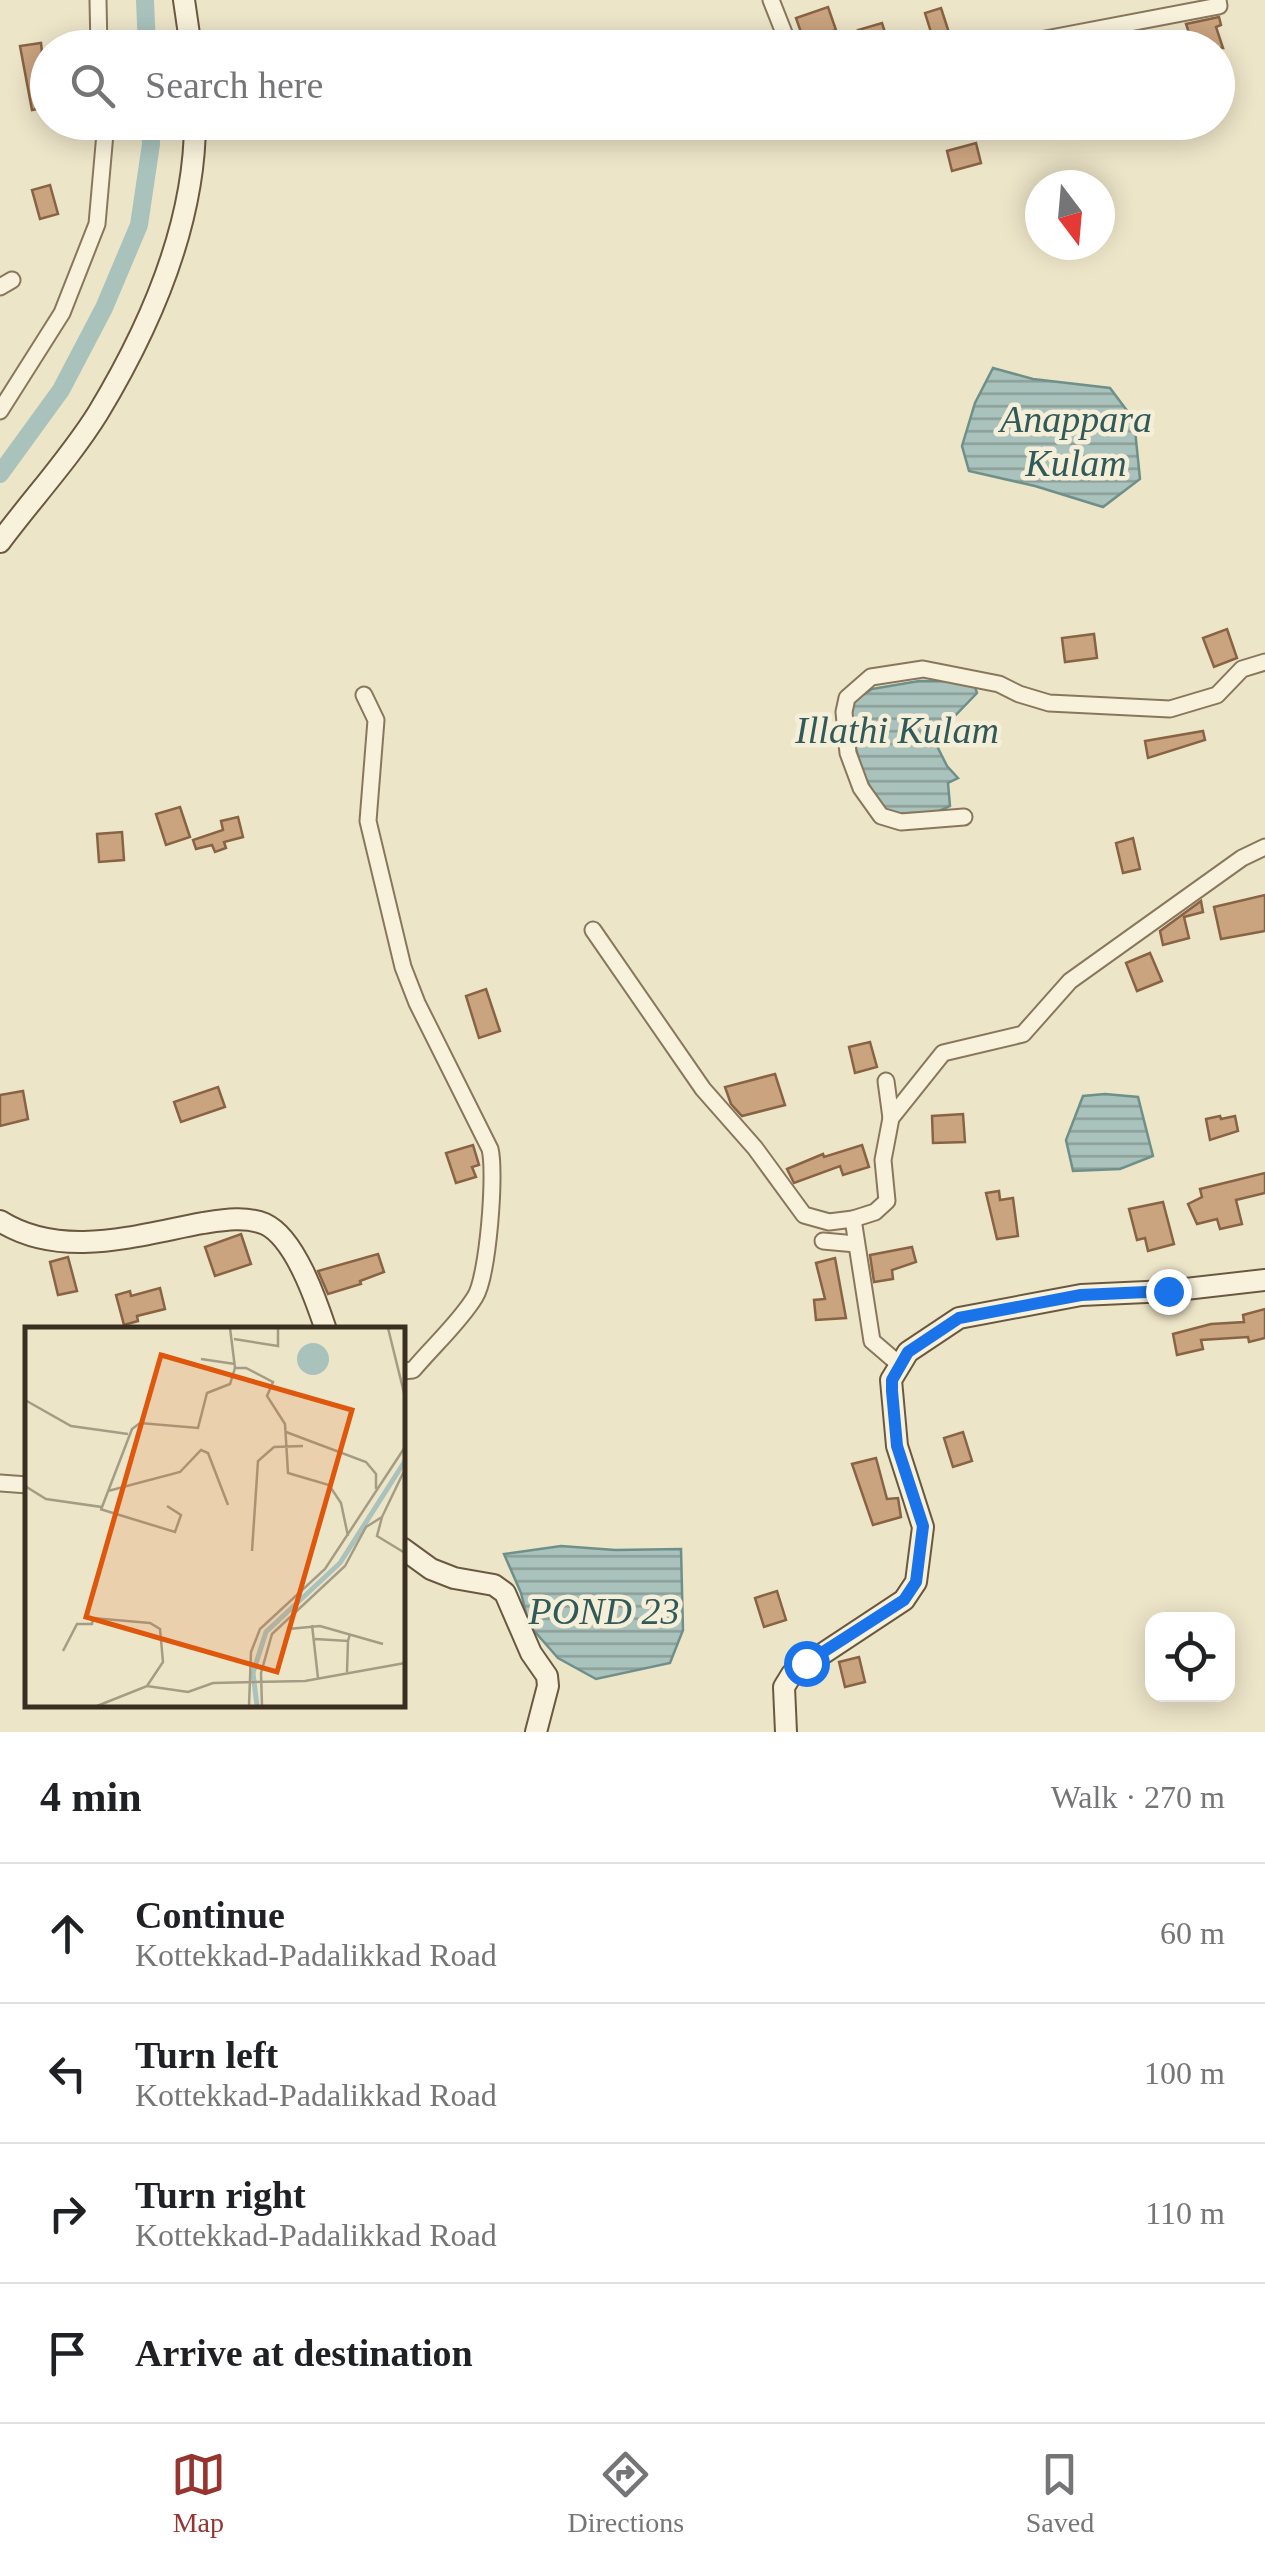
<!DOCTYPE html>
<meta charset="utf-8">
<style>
:root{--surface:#fff;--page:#f6f6f6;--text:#202124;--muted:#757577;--line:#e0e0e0;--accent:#96352f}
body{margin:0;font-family:"Times New Roman",serif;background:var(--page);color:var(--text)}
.controls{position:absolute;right:30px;bottom:30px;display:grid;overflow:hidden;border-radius:20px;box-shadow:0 5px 25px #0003}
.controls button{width:90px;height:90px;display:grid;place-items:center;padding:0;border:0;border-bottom:2px solid var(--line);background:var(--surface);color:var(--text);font:50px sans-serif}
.compass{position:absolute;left:1025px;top:170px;width:90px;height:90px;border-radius:50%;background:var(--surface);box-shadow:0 5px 25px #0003;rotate:164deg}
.stop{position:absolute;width:30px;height:30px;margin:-22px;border:8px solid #1a73e8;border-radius:50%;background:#fff}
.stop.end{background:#1a73e8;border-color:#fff;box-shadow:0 2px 10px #0008}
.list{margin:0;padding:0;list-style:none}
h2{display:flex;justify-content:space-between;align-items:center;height:130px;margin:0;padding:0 40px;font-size:42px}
h2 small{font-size:32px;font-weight:400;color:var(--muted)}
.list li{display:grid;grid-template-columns:65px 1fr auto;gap:30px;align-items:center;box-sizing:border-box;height:140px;padding:0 40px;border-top:2px solid var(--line)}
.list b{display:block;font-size:38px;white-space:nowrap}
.list p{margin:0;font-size:32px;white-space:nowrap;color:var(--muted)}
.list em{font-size:32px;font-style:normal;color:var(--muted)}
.icon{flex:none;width:55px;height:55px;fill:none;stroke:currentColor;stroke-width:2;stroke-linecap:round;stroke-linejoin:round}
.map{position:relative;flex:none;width:1265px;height:1732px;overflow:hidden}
.search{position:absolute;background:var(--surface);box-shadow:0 5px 25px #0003;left:30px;right:30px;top:30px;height:110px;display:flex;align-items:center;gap:25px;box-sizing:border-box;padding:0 35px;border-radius:55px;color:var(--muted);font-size:38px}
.sheet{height:690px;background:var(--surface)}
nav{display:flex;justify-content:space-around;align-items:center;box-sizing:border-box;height:140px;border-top:2px solid var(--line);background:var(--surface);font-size:28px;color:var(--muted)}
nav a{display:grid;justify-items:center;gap:5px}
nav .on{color:var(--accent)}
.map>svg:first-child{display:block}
</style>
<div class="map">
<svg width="1265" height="1732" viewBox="0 0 1265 1732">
<defs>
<pattern id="water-rules" width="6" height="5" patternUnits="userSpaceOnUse" patternTransform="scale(2.5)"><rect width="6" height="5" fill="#a9c2bc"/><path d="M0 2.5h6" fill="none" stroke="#8b9e98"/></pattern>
</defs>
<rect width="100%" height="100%" fill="#ede5c8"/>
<g fill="url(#water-rules)" stroke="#6f908a" stroke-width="2.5">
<path d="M993 368 1033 379 1110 388 1134 420 1140 479 1103 507 1035 486 969 471 962 446 975 403Z"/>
<path d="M919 681H973L977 693 952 719 938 748 947 766 958 778 948 783 950 806 937 812 884 814 863 773 844 707 872 689Z"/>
<path d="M1105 1094 1138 1097 1153 1156 1120 1169 1073 1171 1066 1140 1083 1096Z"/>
<path d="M561 1546 615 1550 681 1549 683 1630 670 1663 596 1679 558 1658 529 1625 521 1593 504 1554Z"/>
</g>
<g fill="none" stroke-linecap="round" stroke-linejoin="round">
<g stroke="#a9c2bc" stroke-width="18">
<path d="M145 0 147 48"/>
<path d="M0 474 61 390 104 308 139 225 151 144 150 122"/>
</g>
</g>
<g fill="#caa37f" stroke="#886344" stroke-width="2.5">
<path d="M828 7 836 30 804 41 796 18Z"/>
<path d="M941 8 953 45 945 48H936L925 13Z"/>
<path d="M1219 17 1221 25 1216 27 1223 48H1194L1186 24Z"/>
<path d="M882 23 890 48H864L858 30Z"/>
<path d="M41 43 48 107 32 110 20 46Z"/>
<path d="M976 143 981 163 952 171 947 151Z"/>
<path d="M50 185 58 214 40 219 32 190Z"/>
<path d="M1227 629 1237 658 1214 667 1203 638Z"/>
<path d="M1094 634 1097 658 1065 662 1062 638Z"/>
<path d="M1203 731 1205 740 1148 758 1145 741Z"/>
<path d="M180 807 190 837 166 845 156 814Z"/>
<path d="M238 817 243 837 224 842 226 848 215 852 212 845 196 849 193 840 223 830 221 821Z"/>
<path d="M122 832 124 860 99 862 97 834Z"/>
<path d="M1133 838 1140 869 1123 873 1116 843Z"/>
<path d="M1265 895V931L1221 939 1214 907Z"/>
<path d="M1201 901 1203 912 1184 917 1189 938 1163 945 1160 931Z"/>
<path d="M1150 953 1162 981 1137 991 1126 963Z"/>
<path d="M486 989 500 1031 479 1038 466 996Z"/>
<path d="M870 1042 877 1067 855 1073 849 1047Z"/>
<path d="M775 1074 785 1105 742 1116 731 1104 725 1087Z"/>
<path d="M218 1087 225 1107 181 1122 174 1102Z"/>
<path d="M23 1091 28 1119 0 1126V1095Z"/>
<path d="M963 1114 965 1142 933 1143 932 1116Z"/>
<path d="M1220 1116 1221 1119 1235 1116 1238 1131 1210 1140 1206 1119Z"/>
<path d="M473 1145 479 1165 472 1167 476 1177 456 1183 446 1153Z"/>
<path d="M862 1145 869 1167 843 1175 840 1166 794 1183 787 1169 823 1154 824 1157Z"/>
<path d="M1265 1173V1193L1236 1200 1242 1224 1220 1229 1217 1219 1197 1224 1188 1204 1202 1197 1200 1189Z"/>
<path d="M999 1191 1000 1200 1013 1198 1018 1236 997 1239 986 1193Z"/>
<path d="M1163 1202 1174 1244 1148 1251 1145 1238 1137 1240 1129 1209Z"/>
<path d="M241 1234 251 1264 215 1276 205 1247Z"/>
<path d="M912 1247 916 1262 892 1270 893 1279 874 1282 870 1255Z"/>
<path d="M378 1254 384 1272 360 1281 361 1284 328 1294 318 1271Z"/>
<path d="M68 1257 77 1291 58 1295 50 1262Z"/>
<path d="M835 1258 846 1318 816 1320 814 1300 825 1299 816 1263Z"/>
<path d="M160 1288 165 1309 137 1316 138 1321 124 1325 116 1295 130 1291 131 1296Z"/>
<path d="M1265 1309V1338L1249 1342 1248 1337 1201 1340 1203 1349 1177 1355 1173 1334 1211 1324 1244 1322 1243 1315Z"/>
<path d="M963 1432 972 1461 953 1467 944 1438Z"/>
<path d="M876 1458 887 1499 898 1498 901 1517 873 1525 852 1464Z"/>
<path d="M777 1591 786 1620 764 1627 755 1598Z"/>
<path d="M859 1657 865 1682 845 1687 839 1662Z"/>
</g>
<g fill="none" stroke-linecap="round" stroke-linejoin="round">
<defs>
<g id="street">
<path d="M98 0 99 48"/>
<path d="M771 0 790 48"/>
<path d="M818 48 843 40 847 48"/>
<path d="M998 48 1219 6 1218 0"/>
<path d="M0 287 12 280"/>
<path d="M0 411 62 313 97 224 106 122"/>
<path d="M364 695 376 720 368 821 403 967 417 1003 490 1149C496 1172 488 1277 475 1297 459 1323 433 1346 413 1370L402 1371"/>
<path d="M964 817 901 822 881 816 861 788 848 753 844 712 847 698 871 677 923 669 999 684 1019 694 1049 703 1170 709 1217 695 1242 669 1265 662"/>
<path d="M593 930 703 1089 755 1148 804 1215 829 1222 853 1219 875 1212 887 1201 883 1160 891 1118 943 1053 1023 1034 1070 981 1242 858 1265 847"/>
<path d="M886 1081 891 1118"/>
<path d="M853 1219 872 1341 900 1365"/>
<path d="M823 1241 856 1244"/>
<path d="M0 1483 28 1485"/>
</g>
<g id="secondary">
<path d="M184 0 191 48"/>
<path d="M0 542C32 499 70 458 98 413 150 327 195 224 195 122"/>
<path d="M0 1221C62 1260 137 1235 203 1223 223 1220 246 1216 265 1224 295 1238 316 1300 326 1330"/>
<path d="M402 1548 431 1569 454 1578 494 1585 505 1593 531 1653 547 1676 548 1686 536 1732"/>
<path d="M786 1732 784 1687 792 1674 904 1600 916 1582 923 1527 897 1446 891 1380 908 1352 959 1318 1081 1295 1168 1291 1265 1280"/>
</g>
</defs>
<use href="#street" stroke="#89775d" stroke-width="19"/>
<use href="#secondary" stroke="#6b5841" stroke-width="24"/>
<use href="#street" stroke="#f8f1db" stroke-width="15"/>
<use href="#secondary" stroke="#f8f1db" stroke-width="20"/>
</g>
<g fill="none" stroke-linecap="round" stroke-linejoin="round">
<path stroke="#1a73e8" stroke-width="12" d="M806 1663 904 1600 916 1582 923 1526 897 1446 892 1391V1380L908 1352 959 1318 1081 1295 1168 1291"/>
</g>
<g text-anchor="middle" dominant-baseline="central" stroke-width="9" stroke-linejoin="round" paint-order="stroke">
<g font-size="38" font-style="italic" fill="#305959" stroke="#f5eed8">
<text x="1076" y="419">Anappara<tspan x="1076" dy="44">Kulam</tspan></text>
<text x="897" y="730">Illathi Kulam</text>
<text x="604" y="1611">POND 23</text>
</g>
</g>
<g transform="translate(25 1327)">
<rect width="380" height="380" fill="#ede5c8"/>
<path d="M272 32a16 16 0 1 1 32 0a16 16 0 1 1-32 0Z" fill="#a9c2bc"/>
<path fill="none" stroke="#a9c2bc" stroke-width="5" d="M232 379 228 346 241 305 315 236 380 134"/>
<path fill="none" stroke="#a59c85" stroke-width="2.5" d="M205 1 210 41M363 1 380 70M209 12 253 19V1M176 32 210 37M0 73 46 99 103 107M261 105 341 135 351 147V162M0 159 21 172 77 180 107 102 115 96 173 101 182 66 205 57 210 41H221L248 55 242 69 260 97 263 146 304 158 316 176 323 209M83 164 155 145 176 123 183 126 203 178M75 182 150 205 156 188 142 179M357 190 352 209 380 226M227 224 233 134 249 120 278 119M287 298 293 351M263 302 295 299 358 317M290 312 323 314 325 307M38 324 52 297H67L68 291 125 296 135 302 138 335 122 359M322 345 323 314M72 379 122 359 163 365 188 356 280 354 380 336M224 379 226 325 235 302 300 242 380 120M237 379 236 346 247 307 320 239 341 200 357 190 380 142"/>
<path fill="#df570d" fill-opacity="0.15" stroke="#df570d" stroke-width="5" d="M136 28 327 83 252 345 61 290Z"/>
<rect width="380" height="380" fill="none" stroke="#3a2e21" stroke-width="5"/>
</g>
</svg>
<div class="controls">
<button><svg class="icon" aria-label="locate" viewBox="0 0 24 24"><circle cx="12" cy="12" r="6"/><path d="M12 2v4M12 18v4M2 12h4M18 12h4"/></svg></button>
</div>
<svg class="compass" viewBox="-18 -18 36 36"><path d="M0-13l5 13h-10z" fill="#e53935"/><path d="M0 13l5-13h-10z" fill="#757577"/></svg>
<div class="stop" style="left:806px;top:1663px"></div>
<div class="stop end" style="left:1168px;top:1291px"></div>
<div class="search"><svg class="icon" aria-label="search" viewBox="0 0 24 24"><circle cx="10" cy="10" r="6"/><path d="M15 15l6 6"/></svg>Search here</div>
</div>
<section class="sheet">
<h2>4 min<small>Walk · 270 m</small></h2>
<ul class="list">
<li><svg class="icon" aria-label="ahead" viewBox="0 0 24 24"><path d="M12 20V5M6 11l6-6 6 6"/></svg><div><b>Continue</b><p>Kottekkad-Padalikkad Road</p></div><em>60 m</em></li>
<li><svg class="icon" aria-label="left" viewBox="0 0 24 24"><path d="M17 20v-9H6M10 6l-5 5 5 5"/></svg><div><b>Turn left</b><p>Kottekkad-Padalikkad Road</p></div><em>100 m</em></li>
<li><svg class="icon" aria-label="right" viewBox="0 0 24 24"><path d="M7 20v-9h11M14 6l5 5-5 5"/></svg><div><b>Turn right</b><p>Kottekkad-Padalikkad Road</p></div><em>110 m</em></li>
<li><svg class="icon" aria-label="arrive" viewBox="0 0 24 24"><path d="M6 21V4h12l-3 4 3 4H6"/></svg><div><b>Arrive at destination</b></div></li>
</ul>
</section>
<nav>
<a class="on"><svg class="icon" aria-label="map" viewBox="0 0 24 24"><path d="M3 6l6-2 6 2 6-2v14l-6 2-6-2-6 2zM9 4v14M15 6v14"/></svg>Map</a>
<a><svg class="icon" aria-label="directions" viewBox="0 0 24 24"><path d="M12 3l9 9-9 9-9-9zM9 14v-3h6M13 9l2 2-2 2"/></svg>Directions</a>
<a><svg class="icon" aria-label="saved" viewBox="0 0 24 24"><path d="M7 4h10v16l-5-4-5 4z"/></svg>Saved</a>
</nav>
